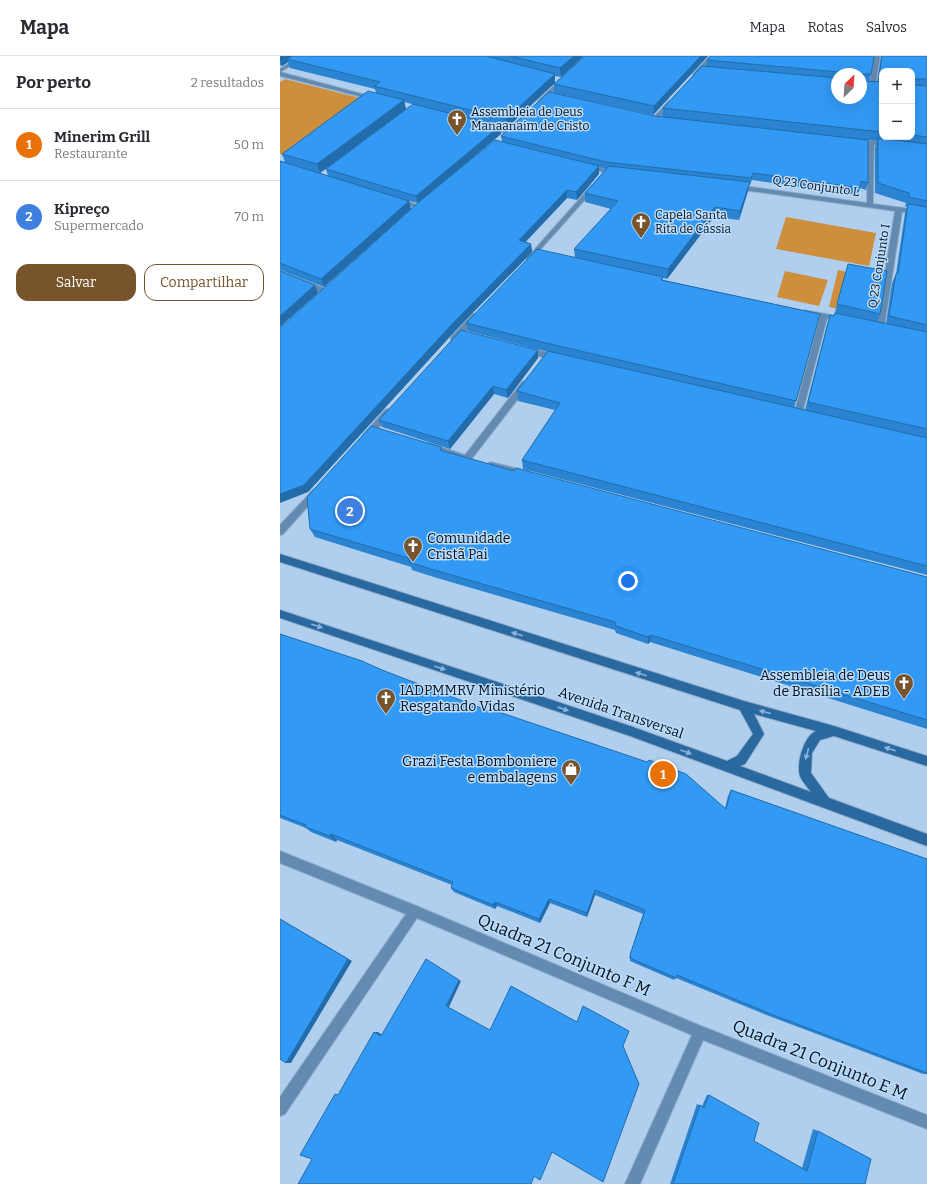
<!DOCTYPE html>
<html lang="pt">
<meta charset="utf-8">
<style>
:root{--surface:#fff;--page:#f2f2f3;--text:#2b2b33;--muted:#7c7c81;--line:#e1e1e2;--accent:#77542c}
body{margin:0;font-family:Bitter,serif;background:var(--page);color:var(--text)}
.controls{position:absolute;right:12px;top:12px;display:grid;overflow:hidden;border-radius:8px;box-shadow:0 4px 16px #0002}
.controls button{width:36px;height:36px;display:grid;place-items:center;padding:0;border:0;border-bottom:1px solid var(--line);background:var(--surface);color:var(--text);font:20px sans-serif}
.compass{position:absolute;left:551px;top:12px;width:36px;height:36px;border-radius:50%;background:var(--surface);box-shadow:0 4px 16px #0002;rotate:25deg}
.you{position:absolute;left:348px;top:525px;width:14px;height:14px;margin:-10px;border:3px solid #fff;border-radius:50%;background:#1a73e8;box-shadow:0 0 0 6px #1a73e833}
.badge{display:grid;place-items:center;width:26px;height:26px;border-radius:50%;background:var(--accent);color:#fff;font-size:13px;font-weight:700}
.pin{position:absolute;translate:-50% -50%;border:2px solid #fff;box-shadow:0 1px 4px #0006}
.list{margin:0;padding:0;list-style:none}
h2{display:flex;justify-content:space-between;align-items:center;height:52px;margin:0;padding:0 16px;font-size:17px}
h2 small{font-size:13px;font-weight:400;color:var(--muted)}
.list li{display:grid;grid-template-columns:26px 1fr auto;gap:12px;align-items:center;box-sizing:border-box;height:72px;padding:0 16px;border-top:1px solid var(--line)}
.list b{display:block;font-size:15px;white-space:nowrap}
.list p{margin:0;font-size:13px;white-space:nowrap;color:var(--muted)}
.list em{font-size:13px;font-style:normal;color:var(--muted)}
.actions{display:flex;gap:8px;padding:12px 16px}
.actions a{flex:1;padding:9px 0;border:1px solid var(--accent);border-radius:12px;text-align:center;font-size:14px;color:var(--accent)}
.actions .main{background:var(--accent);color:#fff}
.map{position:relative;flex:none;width:647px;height:1128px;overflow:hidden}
header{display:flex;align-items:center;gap:24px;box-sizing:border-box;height:56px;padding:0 20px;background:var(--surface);border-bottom:1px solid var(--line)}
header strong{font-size:19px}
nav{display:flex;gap:22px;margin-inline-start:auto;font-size:14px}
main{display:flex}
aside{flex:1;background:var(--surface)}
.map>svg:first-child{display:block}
</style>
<header>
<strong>Mapa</strong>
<nav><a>Mapa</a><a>Rotas</a><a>Salvos</a></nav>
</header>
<main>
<aside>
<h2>Por perto<small>2 resultados</small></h2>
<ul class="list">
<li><span class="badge" style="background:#e8710a">1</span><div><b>Minerim Grill</b><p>Restaurante</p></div><em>50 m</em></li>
<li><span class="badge" style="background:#3f7fe0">2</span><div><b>Kipreço</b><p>Supermercado</p></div><em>70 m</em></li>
</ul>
<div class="actions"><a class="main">Salvar</a><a>Compartilhar</a></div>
</aside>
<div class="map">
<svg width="647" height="1128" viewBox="0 0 647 1128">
<rect width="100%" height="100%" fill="#b0cfee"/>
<g fill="#cd8e3e">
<path d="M5 23 123 53 46 111 0 98V26Z"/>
<path d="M506 161 596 177 589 210 496 193Z"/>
<path d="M558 214 595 222 589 259 549 251Z"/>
<path d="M505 215 548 224 539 250 497 241Z"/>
</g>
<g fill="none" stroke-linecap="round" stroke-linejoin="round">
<defs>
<g id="street">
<path d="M20 0H27L0 16 97 42 94 44 0 20V13Z"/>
<path d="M430 0H436L417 20H413V18Z"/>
<path d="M594 0H600L595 31 592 33 589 31Z"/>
<path d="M281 23 286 24 262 47H258V45Z"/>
<path d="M389 45 394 46 377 64H373V62Z"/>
<path d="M208 69 230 75 231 76 228 78 206 72 205 71Z"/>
<path d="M576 83 610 87 613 89 610 91 594 89 593 148 647 155V159L622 156 604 272 600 274 596 272 615 155 456 133 453 131 456 129 587 147 588 88 574 86 573 85Z"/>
<path d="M306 109 337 115 340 117 337 119 304 112V110Z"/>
<path d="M312 129 317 130 251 204H247V202Z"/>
<path d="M117 142 141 150 142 151 139 153 115 145V143Z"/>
<path d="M0 215 49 234 50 236 49 238H43L0 220Z"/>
<path d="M524 254 562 261 566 263 562 265 547 262 522 358 518 361 514 358 540 261 524 258Z"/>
<path d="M193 258H199L200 260 177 285H171V281Z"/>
<path d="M246 291 280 300 281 302 277 305 243 296 242 294Z"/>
<path d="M245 325 248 326V330L190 405 187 406 146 392 145 390 149 387 185 399 242 326Z"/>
<path d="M108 353 112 356 111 358 90 382H84L83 380 84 378 105 354Z"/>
<path d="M210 406 247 415 251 418 247 421 207 411 206 409Z"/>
<path d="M36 433 40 436 39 438 3 478 0 479V469L33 434Z"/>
<path d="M0 795 139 851 421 970 647 1059V1073L423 984 360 1128H345L412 979 137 862 5 1058 0 1060V1041L126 858 0 807Z"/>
</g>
<path id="secondary" d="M0 498 464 645 554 670 647 700V710L554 680 540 684 532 697 531 717 549 742 647 778V790L350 680 0 562V554L350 670 447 705 457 700 473 678 460 654 0 506ZM474 658 536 675C524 680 516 708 520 720 522 725 527 731 531 736L460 710 465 708 484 678Z"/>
</defs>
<use href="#street" stroke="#91adc8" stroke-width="2"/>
<use href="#secondary" stroke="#91adc8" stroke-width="2"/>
<use href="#street" fill="#638ab0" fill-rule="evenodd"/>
<use href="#secondary" fill="#2a68a0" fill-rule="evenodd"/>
</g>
<g fill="#2b84d2" fill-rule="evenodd">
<path d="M0 0H304L281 21 275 20 227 72 220 71 221 78 138 147 129 145 131 153 44 231 0 214V105L5 106 2 98 96 37 95 33 10 12 8 6 2 10 0 9ZM124 46 140 50 46 113 48 120 40 117 126 53Z"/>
<path d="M428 0 373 59 274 37V28Z"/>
<path d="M601 0H647V519L243 413 242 404 275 354 238 345 237 335 268 296 188 275 186 267 295 202 294 193 331 153 305 146V137L326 113 319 111V118L297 144 287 142 245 186 251 188 252 196 176 274 28 436 1 272 222 85 221 80 375 60 382 61 383 52 426 10 427 4 591 18 589 25 597 26ZM602 15H632V81H602ZM557 18H581L557 42ZM588 84 597 85 595 92V137L626 147 625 150 627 151 625 157 616 218 612 227 606 268 597 266 600 258 565 218 554 260 550 259 547 269 525 354 514 352 540 258 383 224V222L387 223 434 161 459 164 468 135 469 128 470 129 472 124 578 139 580 132 586 134 588 127Z"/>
<path d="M258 294V302L228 342 214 338 170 393 102 371 99 364Z"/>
<path d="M161 391 162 395 234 415 647 521V673L370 586 368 588 336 577 335 574 157 522 132 514 131 511 35 481 30 473Z"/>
<path d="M0 578 102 614 445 752 448 740 451 734 647 803V1018H643L489 960 396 922 394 924 350 905V902H349L350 899 363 858 315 839 307 861 270 847 260 867 217 850 215 853 174 836 171 832 172 829 57 784 56 786 31 776 26 772 0 762Z"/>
<path d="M427 1039H429L474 1085 522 1112 533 1073 538 1075 585 1128H390L417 1048 422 1050Z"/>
</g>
<g fill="#236cab">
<path d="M1 0H17L7 3 8 6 2 10 0 4V1Z"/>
<path d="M294 0H304L281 21 280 12Z"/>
<path d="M421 0H428L373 59 374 50Z"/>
<path d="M275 18V27L227 72 226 63Z"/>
<path d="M124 44 126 53 40 117 37 108Z"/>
<path d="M220 70 221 78 138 147 136 140Z"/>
<path d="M319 110V118L297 144 296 136Z"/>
<path d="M470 126 468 135 459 164 460 155Z"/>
<path d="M287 134V142L240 192 239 184Z"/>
<path d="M129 145 131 153 44 231 41 223Z"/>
<path d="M435 151 434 161 387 223 388 213Z"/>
<path d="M251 188 252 196 176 274 28 436 0 447V438L174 266Z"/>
<path d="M35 229 38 237 0 271V260Z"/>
<path d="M258 294V302L228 342 226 334Z"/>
<path d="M213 330 214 338 170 393 168 385Z"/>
<path d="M371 579 370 586 368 588V581Z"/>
<path d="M51 778 57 784 56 786 50 780Z"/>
<path d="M315 834V839L307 861V857Z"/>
<path d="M269 843 270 847 260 867 259 863Z"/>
<path d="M215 846 217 850 215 853 213 849Z"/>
<path d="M0 863 72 905 11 1007H6Z"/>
<path d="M179 924 181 925 169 951 166 950Z"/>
<path d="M94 976H98L105 981 101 980Z"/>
</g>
<g fill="#329af4" stroke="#236cab">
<path d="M12 0H206L275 18 226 63 94 30 100 26 7 3Z"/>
<path d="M230 0H294L280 12Z"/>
<path d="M305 0H421L374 50 274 28Z"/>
<path d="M431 0H594L591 18H582V23L583 25 602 26V76L383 52 422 10 557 22V42H581V18H560L559 16 427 4Z"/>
<path d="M602 0H647V23H635L633 24 634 29 647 30V81L632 79V15H602V20H599Z"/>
<path d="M88 35 124 44 37 108 2 98Z"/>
<path d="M269 36 375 60 588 84V127L581 125 580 132 473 117 471 122 326 106 221 80Z"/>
<path d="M133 48 220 70 136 140 46 113Z"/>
<path d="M598 82 647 88V145L629 141V137L598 127Z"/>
<path d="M215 84 319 110 296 136 287 134 239 184 251 188 174 266 24 429 0 438V272L140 145Z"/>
<path d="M0 105 129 145 41 223 0 207Z"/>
<path d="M329 110 470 126 460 155 435 151 388 213 294 193 338 145 305 137Z"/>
<path d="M628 148 647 151V269L609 260 616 218H618Z"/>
<path d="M257 193 383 221 381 224 540 258 516 345 266 287 186 267Z"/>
<path d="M568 208 607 215 600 258 557 248Z"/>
<path d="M0 215 35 229 0 260Z"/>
<path d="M555 257 647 276V373L528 346 550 259 554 260Z"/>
<path d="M181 274 258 294 226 334 213 330 168 385 99 364Z"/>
<path d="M268 295 647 382V510L242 404 280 347 237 335Z"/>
<path d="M91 370 161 391 160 394 163 395 234 415 236 412 647 521V664L371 579 368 581 336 570 335 566 154 514 129 506 131 503 30 473 27 441Z"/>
<path d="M0 578 82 605 102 614 209 655 210 653 367 706 369 704 393 713 406 718 446 753 451 734 647 803V1017L493 959 397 919 396 922 350 902 351 900 350 899 365 854 315 834 307 857 269 843 259 863 215 846 213 849 171 832 173 826 51 778 50 780 25 771 26 769 0 759Z"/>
<path d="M0 863 68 903 6 1007 0 1003Z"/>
<path d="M146 903 179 924 166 950 210 974 231 930 297 966 303 950 349 975 343 990 359 1028 323 1126 272 1096 260 1124 254 1120 251 1128H18L32 1103 20 1099 55 1038 58 1039 94 976 101 980Z"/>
<path d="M429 1039 479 1067 474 1085 527 1115 538 1075 591 1103 585 1128H393L420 1049 424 1052Z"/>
</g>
<defs><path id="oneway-solid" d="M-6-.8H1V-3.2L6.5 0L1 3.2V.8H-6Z"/></defs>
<g fill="#89b3dc">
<use href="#oneway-solid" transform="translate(37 570) rotate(19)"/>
<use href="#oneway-solid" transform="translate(237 578) rotate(-162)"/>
<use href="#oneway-solid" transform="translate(160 612) rotate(19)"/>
<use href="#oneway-solid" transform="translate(361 618) rotate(-162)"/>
<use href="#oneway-solid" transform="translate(283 653) rotate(19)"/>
<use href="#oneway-solid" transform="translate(485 656) rotate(-165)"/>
<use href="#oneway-solid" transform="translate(610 693) rotate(-162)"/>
<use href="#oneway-solid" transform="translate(406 696) rotate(20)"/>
<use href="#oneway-solid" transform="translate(527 698) rotate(106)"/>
</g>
<defs>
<symbol id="church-pin" viewBox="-11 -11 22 30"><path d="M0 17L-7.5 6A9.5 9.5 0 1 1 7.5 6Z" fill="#77542c" stroke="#bcdcfc"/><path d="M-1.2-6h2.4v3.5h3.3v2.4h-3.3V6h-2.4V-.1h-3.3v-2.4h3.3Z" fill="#fff"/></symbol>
<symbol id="shop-pin" viewBox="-11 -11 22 30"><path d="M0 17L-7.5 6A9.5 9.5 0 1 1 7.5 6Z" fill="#77542c" stroke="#bcdcfc"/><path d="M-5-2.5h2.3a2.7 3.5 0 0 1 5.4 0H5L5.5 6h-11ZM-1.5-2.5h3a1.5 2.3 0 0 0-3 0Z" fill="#fff"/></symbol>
</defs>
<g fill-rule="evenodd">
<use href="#church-pin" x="166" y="52" width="22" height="30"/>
<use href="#church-pin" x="350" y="155" width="22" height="30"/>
<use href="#church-pin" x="122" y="479" width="22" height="30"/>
<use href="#church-pin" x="613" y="616" width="22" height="30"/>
<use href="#church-pin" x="95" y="631" width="22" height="30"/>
<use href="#shop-pin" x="280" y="702" width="22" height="30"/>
</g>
<g text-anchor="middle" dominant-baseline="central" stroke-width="3" stroke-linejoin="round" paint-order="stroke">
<g font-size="12" fill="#06111b" stroke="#bcdcfc" text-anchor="start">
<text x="191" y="56">Assembleia de Deus<tspan x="191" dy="14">Manaanaim de Cristo</tspan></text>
<text x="375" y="159">Capela Santa<tspan x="375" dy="14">Rita de Cássia</tspan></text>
</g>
<g font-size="12" fill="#06111b" stroke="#bcdcfc">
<text transform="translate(536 130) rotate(8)">Q 23 Conjunto L</text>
<text transform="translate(599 210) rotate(-81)">Q 23 Conjunto I</text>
</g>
<g font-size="14" fill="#06111b" stroke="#bcdcfc" text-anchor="start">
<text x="147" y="482">Comunidade<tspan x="147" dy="16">Cristã Pai</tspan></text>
<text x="610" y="619" text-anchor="end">Assembleia de Deus<tspan x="610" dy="16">de Brasília - ADEB</tspan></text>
<text x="120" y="634">IADPMMRV Ministério<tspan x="120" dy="16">Resgatando Vidas</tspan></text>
<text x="277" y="705" text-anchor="end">Grazi Festa Bomboniere<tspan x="277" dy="16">e embalagens</tspan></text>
</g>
<g font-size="14" fill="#06111b" stroke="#bcdcfc">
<text transform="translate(341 657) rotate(19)">Avenida Transversal</text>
</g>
<g font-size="17" fill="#06111b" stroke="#bcdcfc">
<text transform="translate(284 899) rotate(23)">Quadra 21 Conjunto F M</text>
<text transform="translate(540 1004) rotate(22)">Quadra 21 Conjunto E M</text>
</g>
</g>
</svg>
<div class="controls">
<button>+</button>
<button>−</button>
</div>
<svg class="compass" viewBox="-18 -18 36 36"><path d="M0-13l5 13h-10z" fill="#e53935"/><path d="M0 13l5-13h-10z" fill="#7c7c81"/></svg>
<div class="you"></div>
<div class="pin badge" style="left:383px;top:718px;background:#e8710a">1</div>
<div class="pin badge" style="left:70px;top:455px;background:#3f7fe0">2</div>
</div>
</main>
